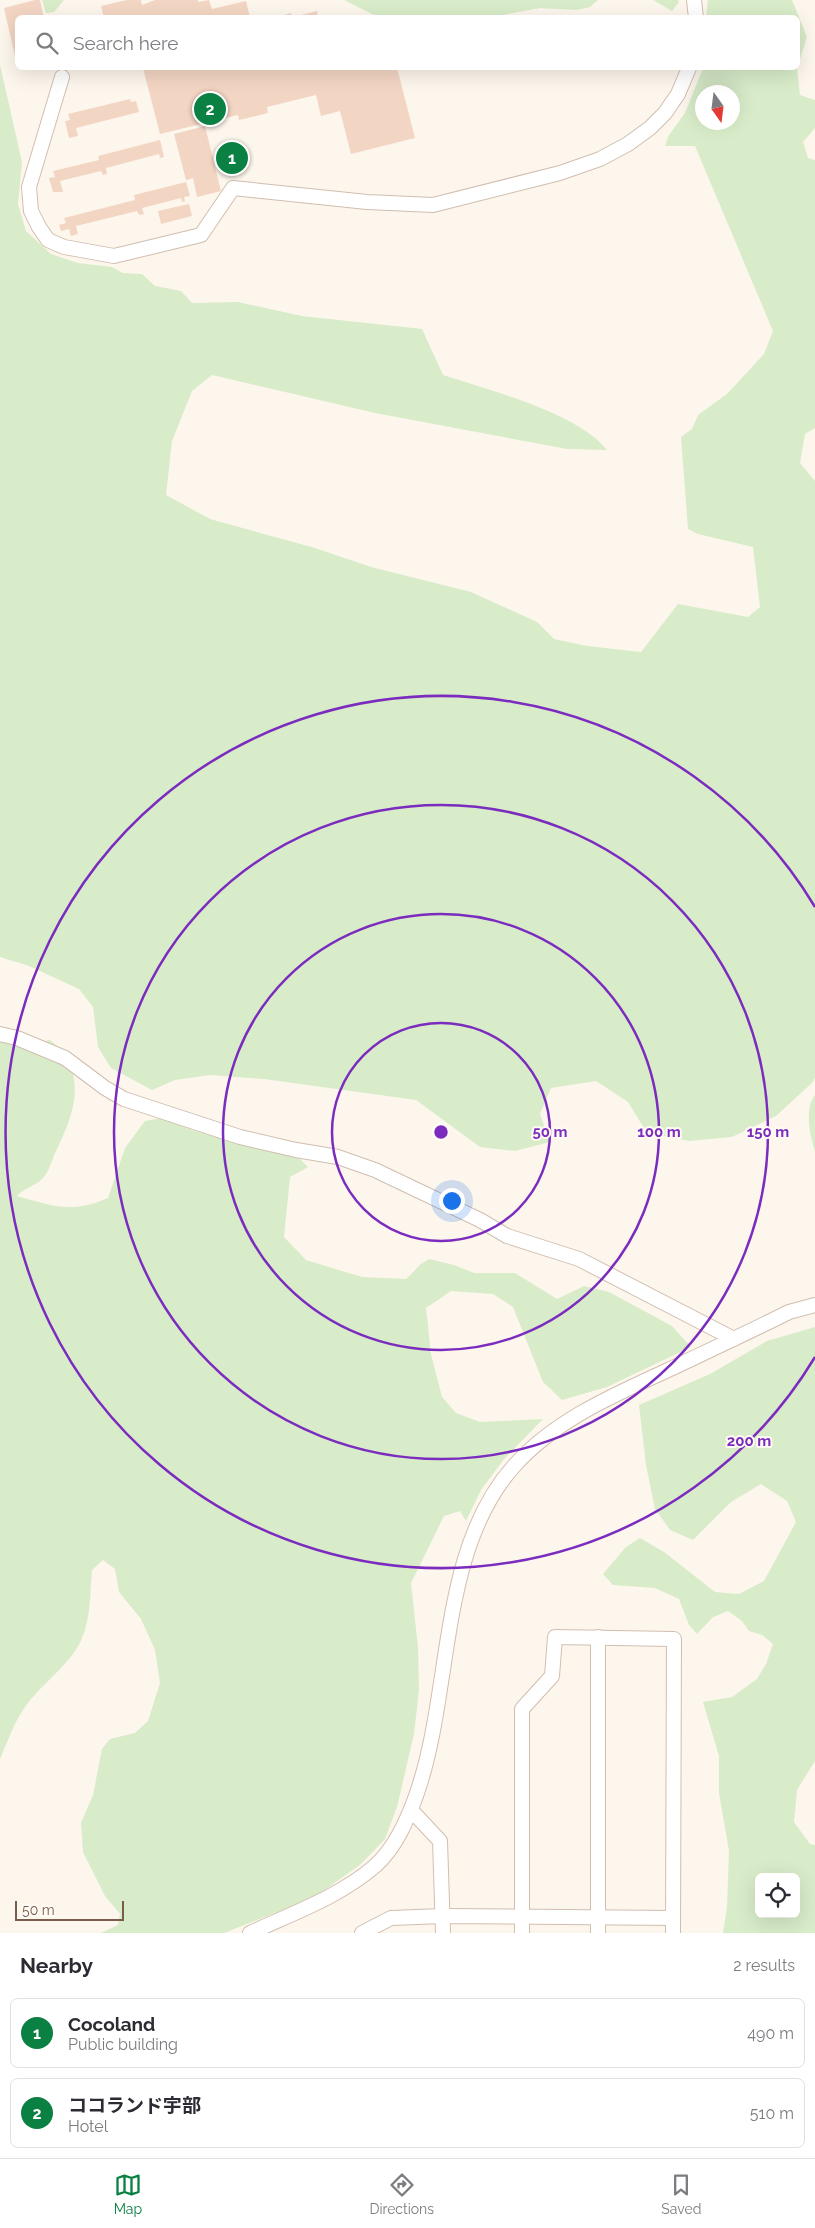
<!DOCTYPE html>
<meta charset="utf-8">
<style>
:root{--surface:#fff;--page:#f7f7f7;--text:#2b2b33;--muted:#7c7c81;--line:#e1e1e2;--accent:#0b8043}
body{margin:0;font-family:Raleway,"Noto Sans JP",sans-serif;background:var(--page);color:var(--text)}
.controls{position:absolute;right:15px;bottom:15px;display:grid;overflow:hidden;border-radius:8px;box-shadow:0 5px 20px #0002}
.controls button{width:45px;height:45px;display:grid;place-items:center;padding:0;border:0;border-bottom:1px solid var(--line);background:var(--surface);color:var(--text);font:25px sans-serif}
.compass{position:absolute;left:695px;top:85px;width:45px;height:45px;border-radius:50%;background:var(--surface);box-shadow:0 5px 20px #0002;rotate:166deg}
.scale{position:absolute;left:15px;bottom:12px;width:109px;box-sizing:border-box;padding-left:5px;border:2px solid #7a5c4d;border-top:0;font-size:14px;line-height:18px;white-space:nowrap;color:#7a5c4d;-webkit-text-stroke:4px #fffaf3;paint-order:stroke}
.you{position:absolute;left:451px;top:1200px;width:18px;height:18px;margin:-12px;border:4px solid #fff;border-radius:50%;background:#1a73e8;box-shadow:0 0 0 8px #1a73e833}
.badge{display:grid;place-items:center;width:32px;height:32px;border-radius:50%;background:var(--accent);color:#fff;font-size:16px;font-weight:700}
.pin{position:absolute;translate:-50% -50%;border:2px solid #fff;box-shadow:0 1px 5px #0006}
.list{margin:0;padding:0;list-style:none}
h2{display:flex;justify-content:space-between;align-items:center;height:65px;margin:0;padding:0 20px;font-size:21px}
h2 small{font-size:16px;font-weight:400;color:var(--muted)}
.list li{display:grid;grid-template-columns:32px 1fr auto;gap:15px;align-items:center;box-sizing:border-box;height:70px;margin:0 10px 10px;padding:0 10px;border:1px solid var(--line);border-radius:8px}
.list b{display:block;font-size:19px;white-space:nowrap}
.list p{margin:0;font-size:16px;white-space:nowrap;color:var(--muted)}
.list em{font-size:16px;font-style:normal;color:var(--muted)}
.icon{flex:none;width:28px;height:28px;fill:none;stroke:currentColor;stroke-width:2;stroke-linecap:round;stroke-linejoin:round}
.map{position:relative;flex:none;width:815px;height:1933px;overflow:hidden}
.search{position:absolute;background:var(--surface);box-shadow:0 5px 20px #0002;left:15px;right:15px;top:15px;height:55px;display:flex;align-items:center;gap:12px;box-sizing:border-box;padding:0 18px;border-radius:8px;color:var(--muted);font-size:19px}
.sheet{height:225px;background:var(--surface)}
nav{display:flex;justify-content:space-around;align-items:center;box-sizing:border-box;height:70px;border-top:1px solid var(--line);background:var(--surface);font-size:14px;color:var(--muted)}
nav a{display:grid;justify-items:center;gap:2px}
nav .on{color:var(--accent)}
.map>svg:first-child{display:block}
</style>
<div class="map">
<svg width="815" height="1933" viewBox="0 0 815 1933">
<rect width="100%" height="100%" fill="#fdf6ec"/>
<g fill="#d8ecc9" fill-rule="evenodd">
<path d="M42 0H64L54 12 46 13Z"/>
<path d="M344 0H598L590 7 576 10 540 8 492 17 380 18Z"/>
<path d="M653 0H678L679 2 672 11Z"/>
<path d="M708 0H792L807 37 798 65V18L706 17Z"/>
<path d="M0 65 22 162 18 204 26 231 51 254 78 263 112 267 123 273 142 274 155 286 181 291 192 303 238 302 302 316 422 329 443 375C489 390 578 413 607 450L567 449 375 413 212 375 192 391 172 441 166 495 210 519 315 548 371 567 471 592 537 622 554 639 587 646 641 652 678 604 748 617 760 607 753 547 698 534 688 529 681 437 692 429 698 415 727 394 764 354 773 331 695 146H665L669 135 685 113 703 68H797L800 95 815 100V128L803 142 808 158 815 160V428L805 434 800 463 815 481V1077L813 1082 776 1116 732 1137 689 1141 647 1133 628 1102 596 1081 551 1088 540 1114 550 1142 515 1151 480 1147 416 1100 264 1079 210 1075 175 1080 152 1090 111 1068 98 1047 93 1007 79 989 29 966 0 957ZM702 92H732V122H702Z"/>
<path d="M50 1040C89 1071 75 1113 56 1151 52 1159 49 1173 42 1179 35 1186 24 1188 17 1196 54 1206 71 1214 108 1198L125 1148 145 1121 162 1118 192 1130 298 1157 308 1167 290 1177 284 1237 306 1260 362 1277 406 1279 421 1264 429 1259 454 1265 474 1273H515L557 1299 584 1286 609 1292 672 1326 691 1347 607 1387 562 1400 543 1382 513 1307 493 1294 451 1291 426 1308 431 1354 442 1397 456 1413 480 1422 543 1419 504 1459 481 1490 466 1521 460 1511 444 1516 411 1583 418 1647 419 1690 414 1734 397 1807 385 1839 361 1864 315 1897 224 1933H101L118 1925 120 1914 105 1896 83 1852 81 1823 93 1795 102 1749 110 1739 135 1733 148 1721 160 1683 155 1650 141 1619 119 1592 115 1569 103 1560 92 1570C90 1592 91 1617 82 1638 73 1662 43 1683 28 1703 15 1719 8 1741 0 1759V1041L21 1046Z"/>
<path d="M815 1095V1152C810 1136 804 1109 815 1095Z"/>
<path d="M815 1327V1761L797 1790 794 1822 810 1844 815 1845V1933H723L727 1907 729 1851 719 1793V1756L703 1702 732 1697 757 1679 766 1664 773 1644 762 1635 749 1631 742 1621 728 1611 713 1617 697 1634 689 1625 679 1599 655 1588 613 1585 603 1574 626 1547 640 1538 664 1552 715 1592 739 1594 764 1581 796 1522 787 1501 761 1484 731 1502 693 1540 670 1530 655 1509 646 1465 639 1405 710 1374 767 1341ZM759 1877H796V1914H759Z"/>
</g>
<g fill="#f3d5c3">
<path d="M35 0H40L44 18H18L17 65 4 8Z"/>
<path d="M127 0H141L142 5 155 0H198V2L209 0 212 9 246 1 250 18H104L101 6Z"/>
<path d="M317 11 318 18H293V17Z"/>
<path d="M291 13 292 18H277V17Z"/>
<path d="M143 68H397L415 138 351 154 340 111 321 116 316 95 267 107 268 113 239 120 238 115 160 134Z"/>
<path d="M130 99 131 102 136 101 139 112 76 128 78 136 69 138 65 121 70 120 68 114Z"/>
<path d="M205 126 221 191 197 197 193 178 186 180 174 134Z"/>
<path d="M160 140 164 157 160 158 159 154 106 168 107 174 103 175 101 171 60 181 63 192H53L49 178 55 177 53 171 99 160 98 156Z"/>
<path d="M186 182 190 196 184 197 185 201 182 202 181 198 142 208 144 214 139 215 137 211 76 226 78 234 71 236 69 229 61 231 59 225 66 223 64 218 135 200 134 195Z"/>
<path d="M189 204 192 216 161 224 158 211Z"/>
</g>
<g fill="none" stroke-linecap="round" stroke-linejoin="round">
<defs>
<g id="minor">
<path d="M694 0 696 18"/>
<path d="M62 77 29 187 31 211 39 227 48 240 64 247 114 256 201 235 233 188 367 202 433 205 560 173 600 159 628 144 650 128 665 113 678 94 689 68"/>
<path d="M0 1034 17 1038 65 1058 105 1088 124 1099 240 1137 296 1150 338 1157 375 1170 480 1220 507 1236 579 1259 734 1339"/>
<path d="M598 1637V1933"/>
<path d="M411 1810 440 1841 443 1933"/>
<path d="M250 1933C293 1913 339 1897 375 1866 396 1847 408 1819 417 1793 453 1689 438 1551 514 1466 555 1420 612 1396 668 1370 708 1351 749 1332 789 1312L815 1305"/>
<path d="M362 1933 391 1918 443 1916 673 1918"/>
<path d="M522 1933V1709L552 1676 555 1637 674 1639 673 1933"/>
</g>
</defs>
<use href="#minor" stroke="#d1beb0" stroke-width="16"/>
<use href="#minor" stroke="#fff" stroke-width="14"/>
</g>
<g fill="none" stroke="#7b2cbf" stroke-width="2.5">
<circle cx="441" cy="1132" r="109"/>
<circle cx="441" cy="1132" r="218"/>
<circle cx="441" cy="1132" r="327"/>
<path d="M815 1357A436 436 0 1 1 815 907"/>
</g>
<circle cx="441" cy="1132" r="8" fill="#7b2cbf" stroke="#fffaf3" stroke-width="2.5"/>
<g font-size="15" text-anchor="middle" font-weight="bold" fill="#7b2cbf" stroke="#fffaf3" stroke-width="4" stroke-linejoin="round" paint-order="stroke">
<text x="550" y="1137">50 m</text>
<text x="659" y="1137">100 m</text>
<text x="768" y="1137">150 m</text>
<text x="749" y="1446">200 m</text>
</g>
</svg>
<div class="controls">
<button><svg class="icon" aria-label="locate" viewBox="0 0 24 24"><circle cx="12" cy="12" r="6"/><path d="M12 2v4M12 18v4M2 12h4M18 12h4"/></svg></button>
</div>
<svg class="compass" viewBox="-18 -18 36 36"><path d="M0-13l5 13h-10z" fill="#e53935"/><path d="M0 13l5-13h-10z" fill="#7c7c81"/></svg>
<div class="scale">50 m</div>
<div class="you"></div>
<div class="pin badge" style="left:232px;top:158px">1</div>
<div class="pin badge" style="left:210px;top:109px">2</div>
<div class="search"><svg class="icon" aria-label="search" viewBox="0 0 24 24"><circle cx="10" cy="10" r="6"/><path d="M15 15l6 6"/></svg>Search here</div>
</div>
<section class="sheet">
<h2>Nearby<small>2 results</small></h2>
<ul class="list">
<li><span class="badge">1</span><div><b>Cocoland</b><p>Public building</p></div><em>490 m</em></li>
<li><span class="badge">2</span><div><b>ココランド宇部</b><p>Hotel</p></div><em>510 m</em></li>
</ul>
</section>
<nav>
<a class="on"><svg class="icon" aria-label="map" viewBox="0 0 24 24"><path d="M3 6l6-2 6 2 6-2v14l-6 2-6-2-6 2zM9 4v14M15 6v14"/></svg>Map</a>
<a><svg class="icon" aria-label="directions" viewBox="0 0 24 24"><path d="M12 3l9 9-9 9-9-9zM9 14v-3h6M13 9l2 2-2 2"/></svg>Directions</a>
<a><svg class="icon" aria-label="saved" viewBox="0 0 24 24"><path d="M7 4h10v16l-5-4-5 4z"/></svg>Saved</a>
</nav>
